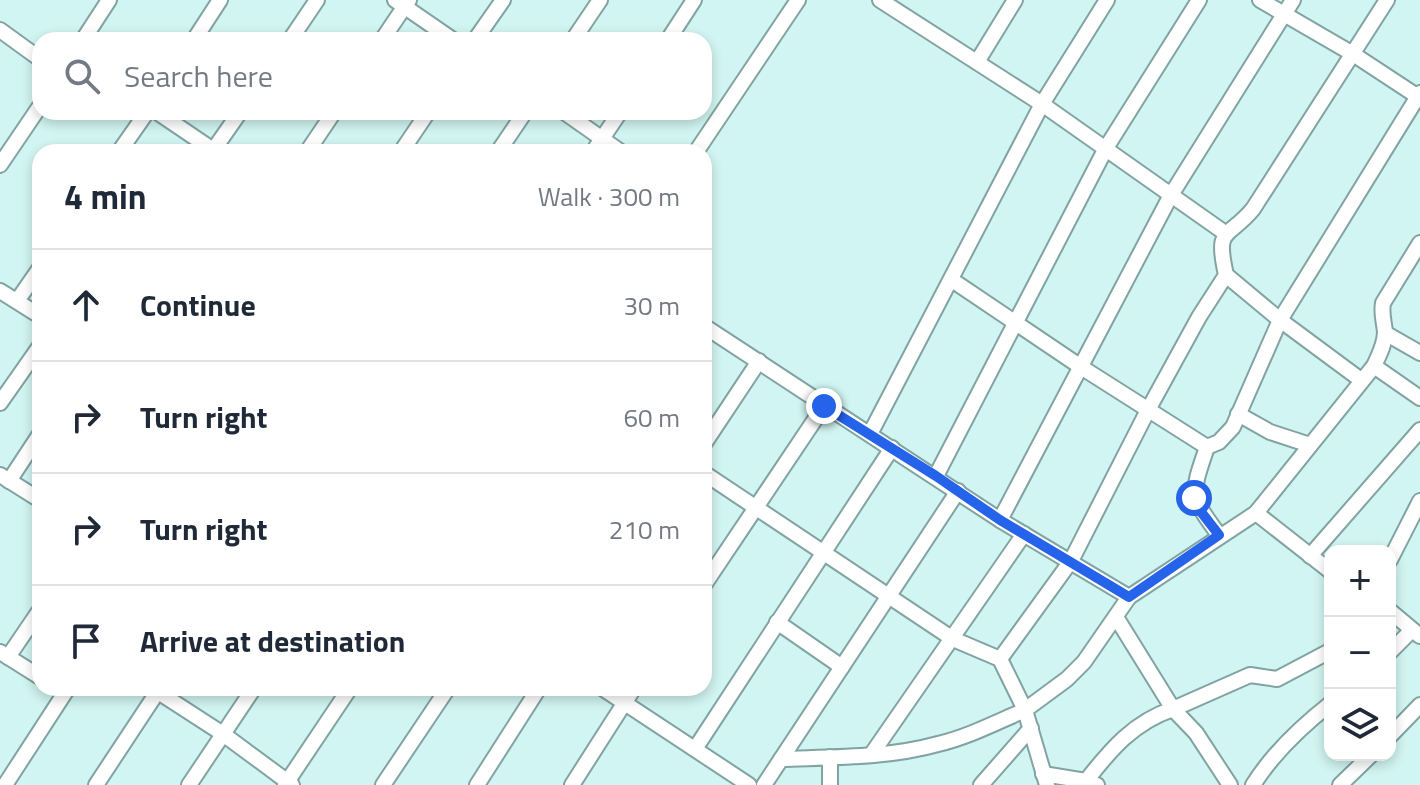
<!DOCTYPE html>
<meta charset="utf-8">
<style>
:root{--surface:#fff;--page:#f2f2f3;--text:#1f2937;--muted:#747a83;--line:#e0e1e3}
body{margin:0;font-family:"Titillium Web",sans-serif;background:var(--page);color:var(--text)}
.controls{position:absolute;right:24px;bottom:24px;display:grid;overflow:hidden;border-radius:16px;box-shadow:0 4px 12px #0003}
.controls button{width:72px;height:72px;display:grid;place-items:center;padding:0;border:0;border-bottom:2px solid var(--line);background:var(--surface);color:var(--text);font:40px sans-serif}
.stop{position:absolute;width:24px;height:24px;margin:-18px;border:6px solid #2563eb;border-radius:50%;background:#fff}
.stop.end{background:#2563eb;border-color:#fff;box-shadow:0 2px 8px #0008}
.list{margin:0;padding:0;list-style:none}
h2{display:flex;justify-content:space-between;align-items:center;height:104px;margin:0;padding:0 32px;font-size:34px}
h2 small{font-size:26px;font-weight:400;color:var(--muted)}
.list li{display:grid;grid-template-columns:52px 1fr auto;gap:24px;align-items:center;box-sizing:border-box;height:112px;padding:0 32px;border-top:2px solid var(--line)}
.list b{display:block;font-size:30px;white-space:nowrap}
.list em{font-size:26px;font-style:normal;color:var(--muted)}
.icon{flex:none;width:44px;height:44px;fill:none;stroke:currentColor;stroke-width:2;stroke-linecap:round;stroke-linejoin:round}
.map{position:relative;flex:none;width:1420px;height:785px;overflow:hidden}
.search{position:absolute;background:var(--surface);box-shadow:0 4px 12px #0003;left:32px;top:32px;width:680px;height:88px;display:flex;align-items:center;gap:20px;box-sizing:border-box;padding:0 28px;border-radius:24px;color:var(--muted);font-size:30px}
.panel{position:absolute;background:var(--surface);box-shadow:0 4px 12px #0003;left:32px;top:144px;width:680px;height:552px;border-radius:24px}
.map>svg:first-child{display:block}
</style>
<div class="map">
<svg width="1420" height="785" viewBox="0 0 1420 785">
<rect width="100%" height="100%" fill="#d1f5f2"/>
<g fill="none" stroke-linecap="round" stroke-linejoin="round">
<defs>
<g id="minor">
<path d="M395 0 453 40"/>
<path d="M880 0 1042 104 1225 233"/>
<path d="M1260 0 1353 54 1420 98"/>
<path d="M0 30 40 59"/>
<path d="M83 40 109 0"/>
<path d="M194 40 220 0"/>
<path d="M290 40 317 0"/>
<path d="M382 40 409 0"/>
<path d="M475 40 503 0"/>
<path d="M573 40 600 0"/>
<path d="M668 40 694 0"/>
<path d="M977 62 1015 0"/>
<path d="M157 112 216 152"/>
<path d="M564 112 621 152"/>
<path d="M119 152 147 112"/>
<path d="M212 152 240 112"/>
<path d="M307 152 334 112"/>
<path d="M401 152 428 112"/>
<path d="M498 152 525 112"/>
<path d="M593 152 620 112"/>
<path d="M696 152 798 0"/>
<path d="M0 165 40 106"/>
<path d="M1226 275 1280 320 1361 380"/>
<path d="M952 280 1081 367 1207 447"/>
<path d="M0 291 40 316"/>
<path d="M17 301 40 268"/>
<path d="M704 326 1000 520 1129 597"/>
<path d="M1385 333 1420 353"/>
<path d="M1374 366 1420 398"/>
<path d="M0 403 40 346"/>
<path d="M1238 414 1270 432 1310 445"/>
<path d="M870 434 1042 104 1107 0"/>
<path d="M704 444 759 361"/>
<path d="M1207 447 1219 442 1233 427 1280 320 1420 93"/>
<path d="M1207 447C1191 494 1189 495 1219 535"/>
<path d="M704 473 953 639 1000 659 1025 710C997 722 968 737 938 744 888 758 833 757 781 759"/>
<path d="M0 475 40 500"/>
<path d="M936 476 1106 148 1199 0"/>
<path d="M9 481 40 434"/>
<path d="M1256 513 1330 571"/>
<path d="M1000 520 1171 195 1293 0"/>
<path d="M1310 556 1420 430"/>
<path d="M1390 560 1420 501"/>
<path d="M704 585 824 406"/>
<path d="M1390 611 1420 636"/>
<path d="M777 622 842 667"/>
<path d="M0 652 40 677"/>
<path d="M1390 652 1412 630"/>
<path d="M8 657 40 610"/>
<path d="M1000 659 1071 561 1148 410 1199 317 1226 275C1215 226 1227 240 1253 209L1387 0"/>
<path d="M152 688 223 734 292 785"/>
<path d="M602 688 749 785"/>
<path d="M1390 736 1420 705"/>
<path d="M695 749 892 448"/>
<path d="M871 755 1024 534"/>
<path d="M830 757V785"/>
<path d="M1043 774 1086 781 1097 785"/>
<path d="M1086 781C1111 749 1134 722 1173 709L1116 617"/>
<path d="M5 785 68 688"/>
<path d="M96 785 160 688"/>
<path d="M189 785 254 688"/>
<path d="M285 785 350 688"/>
<path d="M383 785 448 688"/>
<path d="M477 785 539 688"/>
<path d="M572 785 634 688"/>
<path d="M764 785 958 491"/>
<path d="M981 785 1031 728"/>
<path d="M1047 785 1025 710 1067 679 1084 662 1129 597 1256 513 1374 366C1379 355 1385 344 1385 332 1384 321 1381 314 1383 303L1420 243"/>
<path d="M1230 785 1196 733 1173 709 1250 675 1277 679 1330 651"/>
<path d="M1253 785C1272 755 1302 726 1330 704"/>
<path d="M1340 785 1371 755"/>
</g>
</defs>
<use href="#minor" stroke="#81a3a1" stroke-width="18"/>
<use href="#minor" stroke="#fff" stroke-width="14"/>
</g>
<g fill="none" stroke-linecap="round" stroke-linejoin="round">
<path stroke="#2563eb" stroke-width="10" d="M824 406 936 476 1000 520 1129 597 1219 535 1198 508 1194 498"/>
</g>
</svg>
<div class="controls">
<button>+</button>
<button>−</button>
<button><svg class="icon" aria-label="layers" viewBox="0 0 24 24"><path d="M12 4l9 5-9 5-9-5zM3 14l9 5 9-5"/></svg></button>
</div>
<div class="stop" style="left:1194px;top:498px"></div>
<div class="stop end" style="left:824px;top:406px"></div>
<div class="search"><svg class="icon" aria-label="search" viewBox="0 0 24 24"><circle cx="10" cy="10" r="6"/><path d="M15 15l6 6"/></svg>Search here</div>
<section class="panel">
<h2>4 min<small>Walk · 300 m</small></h2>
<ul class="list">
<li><svg class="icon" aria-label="ahead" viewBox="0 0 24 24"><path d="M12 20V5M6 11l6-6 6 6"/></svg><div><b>Continue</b></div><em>30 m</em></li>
<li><svg class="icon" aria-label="right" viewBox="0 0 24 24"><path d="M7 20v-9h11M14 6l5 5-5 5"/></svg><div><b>Turn right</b></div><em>60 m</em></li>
<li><svg class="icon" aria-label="right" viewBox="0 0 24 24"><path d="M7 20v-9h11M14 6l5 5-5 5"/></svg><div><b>Turn right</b></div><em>210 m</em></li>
<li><svg class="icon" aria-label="arrive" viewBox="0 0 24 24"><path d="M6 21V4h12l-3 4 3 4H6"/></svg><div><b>Arrive at destination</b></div></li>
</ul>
</section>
</div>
